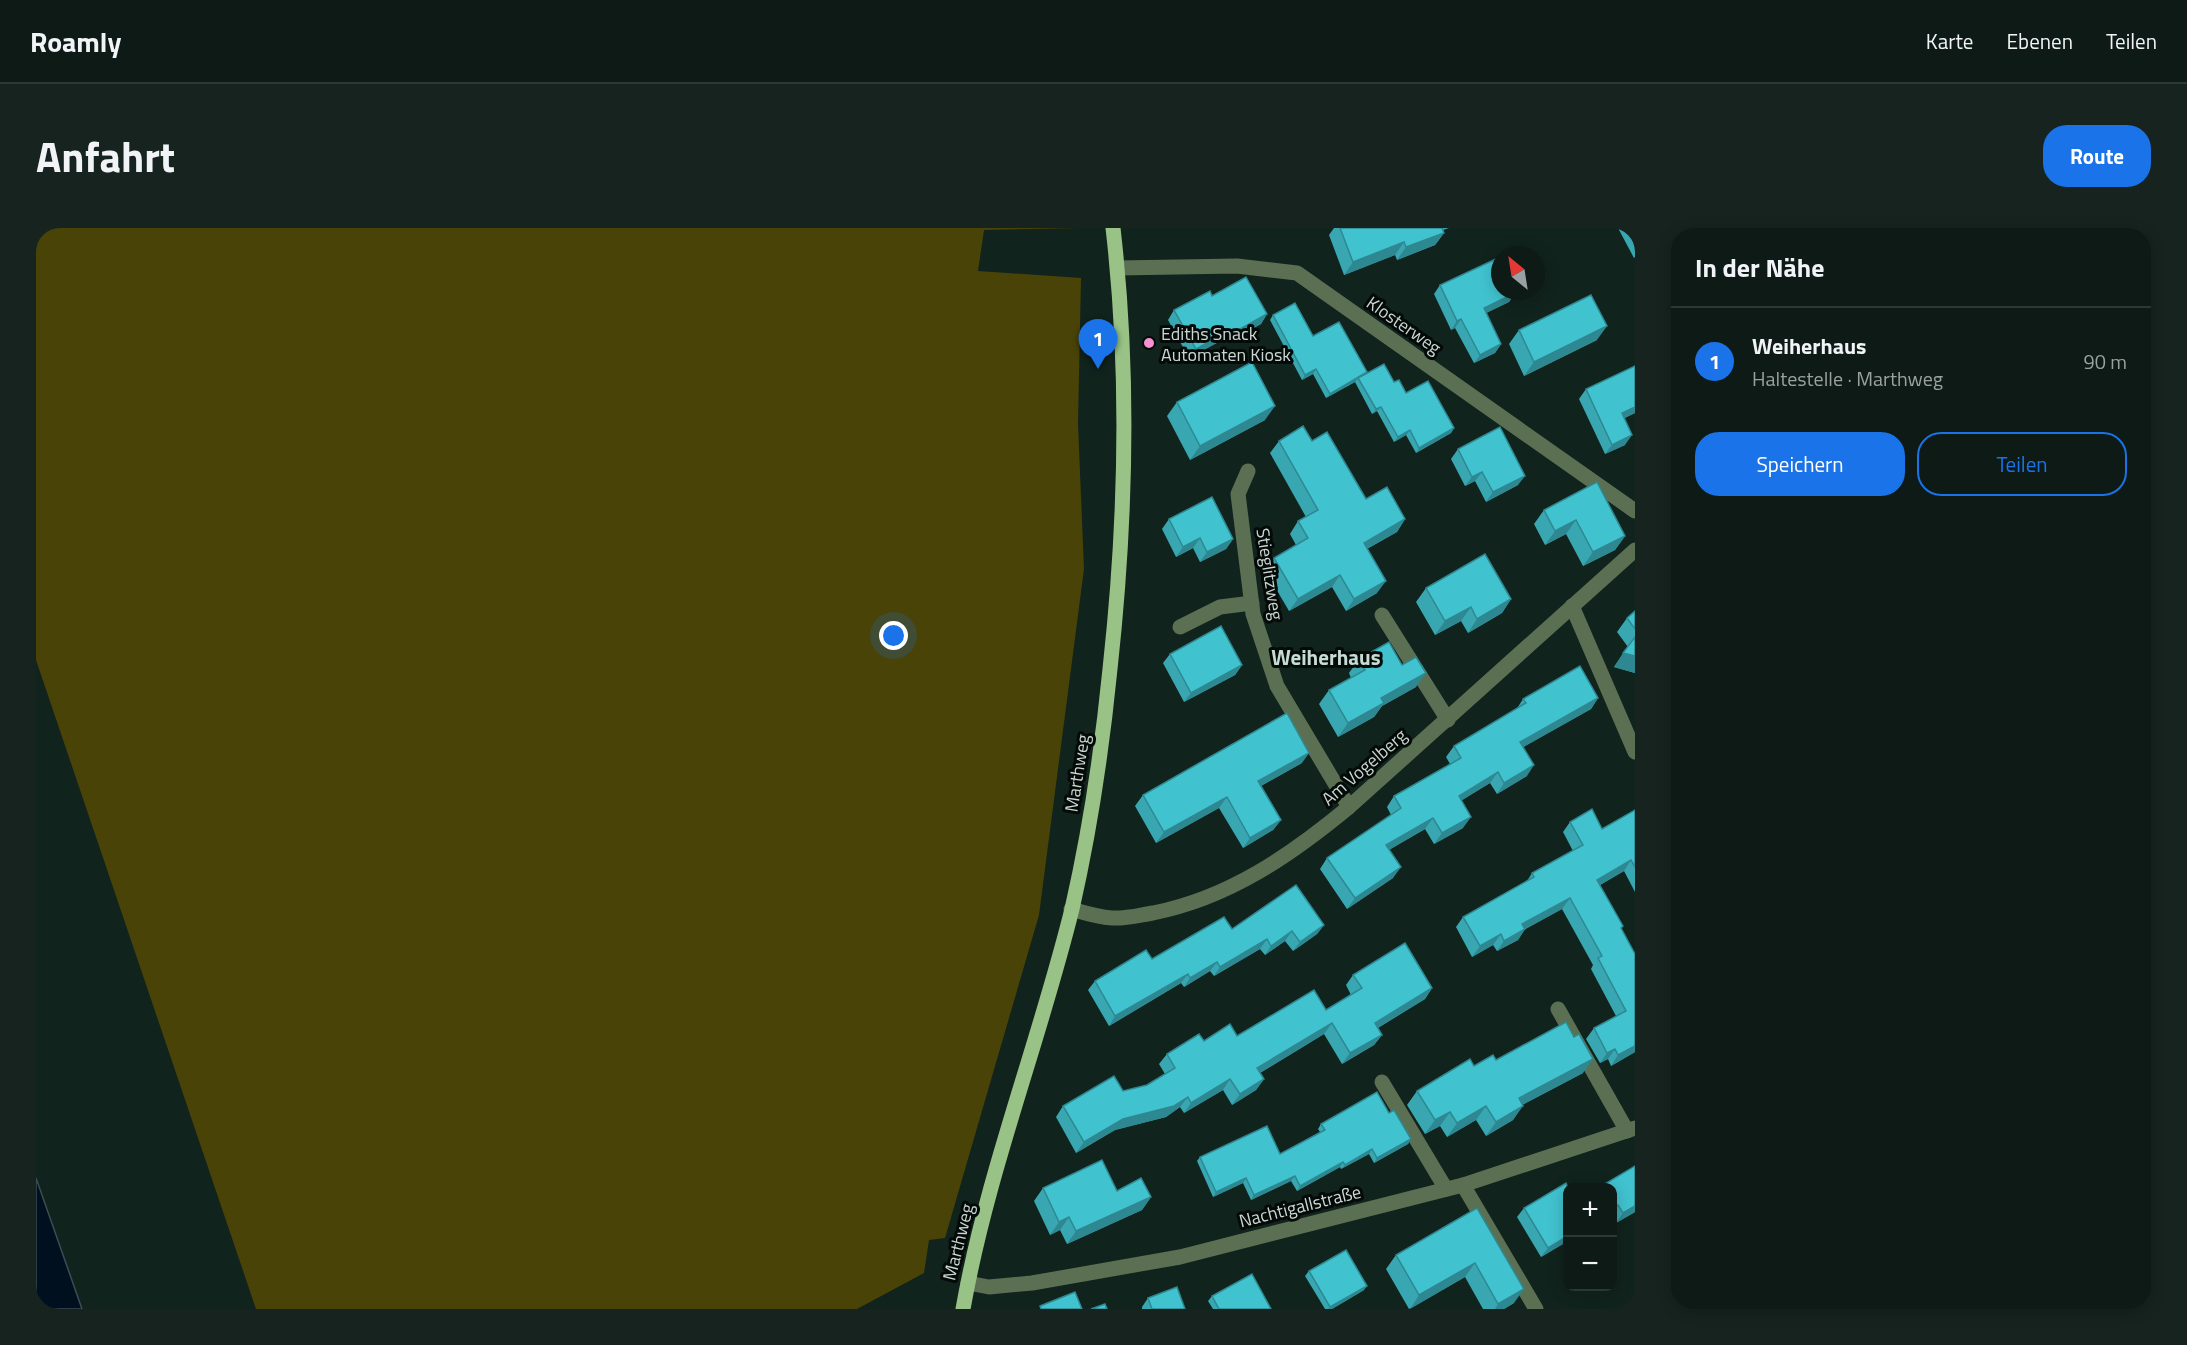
<!DOCTYPE html>
<html lang="de">
<meta charset="utf-8">
<style>
:root{--surface:#0d1a16;--page:#16231f;--text:#f1f3f6;--muted:#9aa1a1;--line:#2d3835;--accent:#1a73e8}
body{margin:0;font-family:"Titillium Web",sans-serif;background:var(--page);color:var(--text)}
.controls{position:absolute;right:18px;bottom:18px;display:grid;overflow:hidden;border-radius:12px;box-shadow:0 3px 15px #0003}
.controls button{width:54px;height:54px;display:grid;place-items:center;padding:0;border:0;border-bottom:2px solid var(--line);background:var(--surface);color:var(--text);font:30px sans-serif}
.compass{position:absolute;left:1455px;top:18px;width:54px;height:54px;border-radius:50%;background:var(--surface);box-shadow:0 3px 15px #0003;rotate:330deg}
.you{position:absolute;left:858px;top:408px;width:21px;height:21px;margin:-15px;border:4px solid #fff;border-radius:50%;background:#1a73e8;box-shadow:0 0 0 9px #1a73e833}
.badge{display:grid;place-items:center;width:39px;height:39px;border-radius:50%;background:var(--accent);color:#fff;font-size:20px;font-weight:700}
.pin{position:absolute;translate:-50% -50px;filter:drop-shadow(0 2px 3px #0008)}
.pin::after{content:'';position:absolute;top:32px;width:21px;height:18px;background:inherit;clip-path:polygon(0 0,100% 0,50% 100%)}
.list{margin:0;padding:0;list-style:none}
h2{display:flex;justify-content:space-between;align-items:center;height:78px;margin:0;padding:0 24px;font-size:26px}
h2 small{font-size:20px;font-weight:400;color:var(--muted)}
.list li{display:grid;grid-template-columns:39px 1fr auto;gap:18px;align-items:center;box-sizing:border-box;height:108px;padding:0 24px;border-top:2px solid var(--line)}
.list b{display:block;font-size:22px;white-space:nowrap}
.list p{margin:0;font-size:20px;white-space:nowrap;color:var(--muted)}
.list em{font-size:20px;font-style:normal;color:var(--muted)}
.actions{display:flex;gap:12px;padding:18px 24px}
.actions a{flex:1;padding:14px 0;border:2px solid var(--accent);border-radius:24px;text-align:center;font-size:21px;color:var(--accent)}
.actions .main{background:var(--accent);color:#fff}
.map{position:relative;flex:none;width:1599px;height:1081px;overflow:hidden;border-radius:24px}
header{display:flex;align-items:center;gap:36px;box-sizing:border-box;height:84px;padding:0 30px;background:var(--surface);border-bottom:2px solid var(--line)}
header strong{font-size:28px}
nav{display:flex;gap:33px;margin-inline-start:auto;font-size:21px}
.intro{display:flex;align-items:center;justify-content:space-between;box-sizing:border-box;height:144px;padding:0 36px}
h1{margin:0;font-size:42px}
.button{padding:15px 27px;border-radius:24px;background:var(--accent);color:#fff;font-size:21px;font-weight:700}
main{display:flex;gap:36px;padding:0 36px}
aside{flex:1;background:var(--surface);border-radius:24px;box-shadow:0 3px 15px #0003}
.map>svg:first-child{display:block}
</style>
<header>
<strong>Roamly</strong>
<nav><a>Karte</a><a>Ebenen</a><a>Teilen</a></nav>
</header>
<div class="intro"><h1>Anfahrt</h1><a class="button">Route</a></div>
<main>
<div class="map">
<svg width="1599" height="1081" viewBox="0 0 1599 1081">
<rect width="100%" height="100%" fill="#11231d"/>
<path fill="#4a4308" d="M0 0H1044L948 2 942 43 1045 50 1042 196 1048 341 1003 687 909 1010 893 1012 888 1045 821 1081H220L0 432Z"/>
<path fill="#00101f" stroke="#3d4c55" stroke-width="1.5" d="M0 950 46 1081H0Z"/>
<g fill="none" stroke-linecap="round" stroke-linejoin="round">
<g stroke="#5b7053" stroke-width="15">
<path d="M1082 40 1201 38 1261 45 1599 283"/>
<path d="M1212 243 1202 266 1217 386 1241 458 1313 579"/>
<path d="M1536 378 1599 524"/>
<path d="M1346 387 1412 492"/>
<path d="M1144 399 1184 379 1216 375"/>
<path d="M1035 681C1049 685 1062 689 1076 690 1089 691 1104 687 1117 685 1193 670 1255 627 1313 579L1599 322"/>
<path d="M1522 781 1591 903"/>
<path d="M1346 854 1410 961"/>
<path d="M1427 957 1500 1081"/>
<path d="M932 1055 953 1059 996 1055 1144 1029 1427 957 1599 900"/>
</g>
<path stroke="#98c286" stroke-width="15" d="M927 1081C951 945 1003 815 1036 681 1054 602 1066 522 1074 441 1090 295 1094 147 1077 0"/>
</g>
<g fill="#38a7b2">
<path d="M1298 0H1413L1407 2 1408 5 1399 17 1361 32 1359 27 1308 47 1293 7Z"/>
<path d="M1582 0H1599V29L1598 30Z"/>
<path d="M1404 57 1479 65 1473 74 1450 85 1465 116 1459 125 1438 135 1419 100 1415 102 1398 66Z"/>
<path d="M1176 68 1231 86 1225 96 1190 115 1188 111 1153 130 1132 92 1138 82Z"/>
<path d="M1237 87 1277 108 1331 144 1358 154 1370 165 1418 200 1415 205 1380 225 1370 207 1358 214 1341 183 1336 186 1319 154 1290 170 1277 146 1266 152 1234 92Z"/>
<path d="M1483 102 1561 112 1488 148 1473 116Z"/>
<path d="M1599 138V185L1588 190 1589 217 1569 226 1543 171 1550 161Z"/>
<path d="M1141 174 1229 192 1154 232 1131 188Z"/>
<path d="M1243 213H1276L1330 271 1369 291 1361 304 1331 321 1341 365 1310 383 1296 359 1253 383 1229 342 1238 330 1260 317 1254 306 1262 293 1270 289 1234 225Z"/>
<path d="M1422 221 1482 257 1450 274 1439 253 1429 258 1415 231Z"/>
<path d="M1508 282 1589 308 1579 322 1547 338 1530 306 1509 317 1498 296Z"/>
<path d="M1133 291 1197 311 1190 321 1164 334 1157 320 1140 329 1126 301Z"/>
<path d="M1390 360 1475 371 1466 385 1432 405 1425 393 1399 407 1380 374Z"/>
<path d="M1599 383V445L1578 439 1592 419 1581 404 1591 390Z"/>
<path d="M1134 426 1206 437 1199 447 1148 474 1127 435Z"/>
<path d="M1323 431 1380 459 1346 478 1338 489 1302 509 1283 476 1293 462 1315 450 1313 445Z"/>
<path d="M1562 470 1555 481 1487 519 1491 548 1461 566 1454 555 1426 572 1427 600 1398 616 1389 601 1353 622 1357 650 1311 681 1284 641 1291 630 1355 587 1351 579 1358 568 1414 536 1410 529 1418 518 1480 482 1487 471Z"/>
<path d="M1266 535 1225 558 1245 592 1237 602 1207 620 1183 580 1120 615 1099 578 1107 567Z"/>
<path d="M1599 582V664L1588 643 1564 657 1585 701 1599 726V824L1575 838 1572 831 1564 835 1550 811 1558 800 1580 788 1555 741 1557 737 1526 681 1489 701 1482 712 1461 723 1457 717 1436 729 1420 699 1427 689 1491 653 1496 645 1537 623 1527 604 1534 594 1566 601Z"/>
<path d="M1288 697 1281 706 1257 723 1249 713 1229 727 1224 721 1178 748 1174 743 1148 759 1145 755 1073 798 1052 762 1059 753 1196 701Z"/>
<path d="M1317 747 1396 760 1389 771 1342 800 1346 807 1338 817 1306 836 1288 806 1224 845 1228 851 1220 862 1196 877 1187 862 1148 885 1144 879 1130 889 1079 902 1040 925 1020 889 1027 878 1111 857 1129 846 1123 836 1131 826 1168 813 1201 808 1290 782 1315 767 1310 757Z"/>
<path d="M1460 832 1547 845 1486 877 1477 892 1450 908 1440 892 1411 909 1404 898 1389 906 1371 877 1381 863 1438 838Z"/>
<path d="M1353 885 1375 911 1372 916 1338 935 1333 926 1305 941 1304 939 1261 963 1255 953 1215 972 1207 955 1177 969 1161 933 1164 929 1244 926 1284 904 1282 901 1285 896Z"/>
<path d="M1007 960 1081 963 1115 969 1106 982 1031 1016 1024 1002 1014 1007 998 973Z"/>
<path d="M1532 960V1013L1505 1029 1481 989 1488 980Z"/>
<path d="M1576 960 1599 984 1580 995 1576 989Z"/>
<path d="M1441 980 1478 1075 1468 1081H1447L1429 1049 1373 1081 1350 1041 1360 1027Z"/>
<path d="M1273 1043 1328 1062 1296 1081H1289L1269 1048Z"/>
<path d="M1176 1068 1235 1081H1177L1172 1073Z"/>
<path d="M1112 1070 1149 1081H1106V1079Z"/>
</g>
<g fill="#2e8891">
<path d="M1408 5 1399 17 1361 32 1370 19Z"/>
<path d="M1368 14 1359 27 1308 47 1317 34Z"/>
<path d="M1479 65 1473 74 1442 89 1448 80Z"/>
<path d="M1231 86 1225 96 1190 115 1197 105Z"/>
<path d="M1425 91 1419 100 1415 102 1421 93Z"/>
<path d="M1571 98 1561 112 1488 148 1498 134Z"/>
<path d="M1195 102 1188 111 1153 130 1160 121Z"/>
<path d="M1465 116 1459 125 1438 135 1444 127Z"/>
<path d="M1280 141 1277 146 1266 152 1269 147Z"/>
<path d="M1331 144 1322 150 1319 154 1290 170 1294 166Z"/>
<path d="M1239 178 1229 192 1154 232 1164 218Z"/>
<path d="M1345 179 1341 183 1336 186 1340 181Z"/>
<path d="M1599 179V185L1579 195 1586 185Z"/>
<path d="M1418 200 1415 205 1380 225 1383 220Z"/>
<path d="M1374 202 1370 207 1358 214 1362 209Z"/>
<path d="M1596 207 1589 217 1569 226 1576 217Z"/>
<path d="M1446 244 1439 253 1429 258 1436 249Z"/>
<path d="M1489 248 1482 257 1450 274 1457 264Z"/>
<path d="M1369 291 1361 304 1319 327 1328 315Z"/>
<path d="M1540 292 1530 306 1509 317 1519 303Z"/>
<path d="M1589 308 1579 322 1547 338 1557 324Z"/>
<path d="M1164 310 1157 320 1140 329 1147 319Z"/>
<path d="M1197 311 1190 321 1164 334 1171 324Z"/>
<path d="M1304 347 1296 359 1253 383 1262 371Z"/>
<path d="M1350 353 1341 365 1310 383 1318 371Z"/>
<path d="M1475 371 1466 385 1432 405 1441 391Z"/>
<path d="M1435 379 1425 393 1399 407 1409 393Z"/>
<path d="M1587 425 1599 428V445L1578 439Z"/>
<path d="M1206 437 1199 447 1148 474 1155 465Z"/>
<path d="M1390 445 1380 459 1346 478 1338 489 1302 509 1312 495 1345 470Z"/>
<path d="M1562 470 1555 481 1477 525 1484 514Z"/>
<path d="M1273 525 1266 535 1214 564 1222 553Z"/>
<path d="M1498 537 1491 548 1461 566 1468 555Z"/>
<path d="M1462 544 1454 555 1415 579 1423 568Z"/>
<path d="M1191 569 1183 580 1120 615 1128 604Z"/>
<path d="M1435 589 1427 600 1398 616 1406 605Z"/>
<path d="M1397 590 1389 601 1342 628 1350 617Z"/>
<path d="M1245 592 1237 602 1207 620 1214 610Z"/>
<path d="M1595 632 1588 643 1554 663 1561 652Z"/>
<path d="M1365 639 1357 650 1311 681 1319 670Z"/>
<path d="M1534 670 1526 681 1479 707 1486 696Z"/>
<path d="M1288 697 1281 706 1257 723 1264 714Z"/>
<path d="M1489 701 1482 712 1461 723 1468 713Z"/>
<path d="M1256 703 1249 713 1229 727 1235 718Z"/>
<path d="M1465 706 1457 717 1436 729 1444 718Z"/>
<path d="M1231 711 1224 721 1178 748 1184 739Z"/>
<path d="M1181 734 1174 743 1148 759 1154 750Z"/>
<path d="M1152 746 1145 755 1073 798 1079 788Z"/>
<path d="M1396 760 1389 771 1331 806 1339 795Z"/>
<path d="M1296 795 1288 806 1214 851 1221 840Z"/>
<path d="M1346 807 1338 817 1306 836 1314 825Z"/>
<path d="M1599 818V824L1575 838 1582 827Z"/>
<path d="M1579 821 1572 831 1564 835 1571 825Z"/>
<path d="M1557 831 1547 845 1473 884 1483 870Z"/>
<path d="M1194 851 1187 862 1148 885 1155 875Z"/>
<path d="M1228 851 1220 862 1196 877 1204 866Z"/>
<path d="M1152 869 1144 879 1130 889 1079 902 1040 925 1048 914 1087 891Z"/>
<path d="M1450 878 1440 892 1411 909 1421 895Z"/>
<path d="M1487 878 1477 892 1450 908 1460 894Z"/>
<path d="M1414 884 1404 898 1389 906 1399 892Z"/>
<path d="M1375 911 1372 916 1338 935 1341 930Z"/>
<path d="M1336 921 1333 926 1305 941 1309 937Z"/>
<path d="M1307 934 1304 939 1261 963 1264 958Z"/>
<path d="M1259 948 1255 953 1215 972 1218 967Z"/>
<path d="M1210 950 1207 955 1177 969 1180 964Z"/>
<path d="M1115 969 1106 982 1031 1016 1040 1003Z"/>
<path d="M1599 978V984L1580 995 1587 985Z"/>
<path d="M1033 989 1024 1002 1014 1007 1023 994Z"/>
<path d="M1532 1008V1013L1505 1029 1512 1020Z"/>
<path d="M1439 1035 1429 1049 1374 1081 1383 1067Z"/>
<path d="M1331 1058 1328 1062 1296 1081H1292L1294 1079Z"/>
<path d="M1488 1061 1478 1075 1468 1081H1459L1462 1076Z"/>
</g>
<g fill="#41c2cf" stroke="#2e8891" stroke-width="1.5">
<path d="M1304 0H1406L1408 5 1370 19 1368 14 1317 34Z"/>
<path d="M1462 30 1464 33V63H1478L1479 65 1448 80 1465 116 1444 127 1425 91 1421 93 1404 57Z"/>
<path d="M1210 49 1231 86 1197 105 1195 102 1160 121 1138 82 1174 63 1176 68Z"/>
<path d="M1555 67 1571 98 1498 134 1483 102Z"/>
<path d="M1259 75 1277 108 1303 94 1331 144 1294 166 1280 141 1269 147 1237 87Z"/>
<path d="M1216 134 1239 178 1164 218 1141 174Z"/>
<path d="M1348 136 1358 154 1363 152 1370 165 1392 153 1418 200 1383 220 1374 202 1362 209 1345 179 1340 181 1322 150Z"/>
<path d="M1599 138V179L1586 185 1596 207 1576 217 1550 161Z"/>
<path d="M1267 198 1276 213 1291 204 1330 271 1351 259 1369 291 1328 315 1350 353 1318 371 1304 347 1262 371 1238 330 1272 310 1262 293 1282 282 1243 213Z"/>
<path d="M1464 199 1489 248 1457 264 1446 244 1436 249 1422 221Z"/>
<path d="M1561 254 1589 308 1557 324 1540 292 1519 303 1508 282Z"/>
<path d="M1176 269 1197 311 1171 324 1164 310 1147 319 1133 291Z"/>
<path d="M1449 326 1475 371 1441 391 1435 379 1409 393 1390 360Z"/>
<path d="M1599 383V401L1591 390Z"/>
<path d="M1185 398 1206 437 1155 465 1134 426Z"/>
<path d="M1599 409V428L1587 425Z"/>
<path d="M1353 414 1366 437 1380 429 1390 445 1345 470 1348 475 1312 495 1293 462 1329 442 1323 431Z"/>
<path d="M1544 438 1562 470 1484 514 1498 537 1468 555 1462 544 1423 568 1435 589 1406 605 1397 590 1350 617 1365 639 1319 670 1291 630 1365 580 1358 568 1425 530 1418 518 1490 475 1487 471Z"/>
<path d="M1251 485 1273 525 1222 553 1245 592 1214 610 1191 569 1128 604 1107 567Z"/>
<path d="M1556 581 1566 601 1599 582V639L1595 632 1561 652 1587 698 1585 700 1599 726V818L1582 827 1579 821 1571 825 1558 800 1590 783 1562 730 1566 728 1534 670 1486 696 1489 701 1468 713 1465 706 1444 718 1427 689 1498 649 1496 645 1547 617 1534 594Z"/>
<path d="M1260 657 1288 697 1264 714 1256 703 1235 718 1231 711 1184 739 1181 734 1154 750 1152 746 1079 788 1059 753 1110 722 1116 731 1188 689 1196 701Z"/>
<path d="M1369 715 1396 760 1339 795 1346 807 1314 825 1296 795 1221 840 1228 851 1204 866 1194 851 1155 875 1152 869 1138 878 1087 891 1048 914 1027 878 1078 848 1087 863 1111 857 1139 840 1131 826 1163 806 1168 813 1194 796 1201 808 1278 762 1290 782 1326 760 1317 747Z"/>
<path d="M1530 794 1538 809 1543 806 1557 831 1483 870 1487 878 1460 894 1450 878 1421 895 1414 884 1399 892 1381 863 1434 831 1438 838 1457 827 1460 832Z"/>
<path d="M1341 864 1353 885 1358 882 1375 911 1341 930 1336 921 1309 937 1307 934 1264 958 1259 948 1218 967 1210 950 1180 964 1164 929 1231 898 1244 926 1289 902 1285 896Z"/>
<path d="M1066 932 1081 963 1105 950 1115 969 1040 1003 1033 989 1023 994 1007 960Z"/>
<path d="M1599 938V978L1587 985 1582 977 1576 981V960H1562Z"/>
<path d="M1530 955 1532 960V1008L1512 1020 1488 980Z"/>
<path d="M1441 980 1488 1061 1462 1076 1439 1035 1383 1067 1360 1027Z"/>
<path d="M1310 1022 1331 1058 1294 1079 1273 1043Z"/>
<path d="M1216 1046 1235 1081H1183L1176 1068Z"/>
<path d="M1141 1059 1149 1081H1116L1112 1070Z"/>
<path d="M1039 1064 1046 1081H1005L1004 1078Z"/>
<path d="M1069 1076 1071 1081H1055Z"/>
</g>
<circle fill="#f591d2" stroke="#040a08" stroke-width="2" cx="1113" cy="115" r="6"/>
<g text-anchor="middle" dominant-baseline="central" stroke-width="6" stroke-linejoin="round" paint-order="stroke">
<g font-size="18" fill="#ccd7d2" stroke="#040a08">
<text transform="translate(1368 97) rotate(35)">Klosterweg</text>
<text transform="translate(1234 346) rotate(81)">Stieglitzweg</text>
<text transform="translate(1328 539) rotate(-41)">Am Vogelberg</text>
<text transform="translate(1041 545) rotate(-81)">Marthweg</text>
<text transform="translate(1264 978) rotate(-14)">Nachtigallstraße</text>
<text transform="translate(922 1014) rotate(-76)">Marthweg</text>
</g>
<g font-size="18" fill="#ccd7d2" stroke="#040a08" text-anchor="start">
<text x="1125" y="105">Ediths Snack<tspan x="1125" dy="21">Automaten Kiosk</tspan></text>
</g>
<g font-size="21" font-weight="bold" fill="#c5dcd3" stroke="#040a08">
<text x="1290" y="429">Weiherhaus</text>
</g>
</g>
</svg>
<div class="controls">
<button>+</button>
<button>−</button>
</div>
<svg class="compass" viewBox="-18 -18 36 36"><path d="M0-13l5 13h-10z" fill="#e53935"/><path d="M0 13l5-13h-10z" fill="#9aa1a1"/></svg>
<div class="you"></div>
<div class="pin badge" style="left:1062px;top:141px">1</div>
</div>
<aside>
<h2>In der Nähe<small></small></h2>
<ul class="list">
<li><span class="badge">1</span><div><b>Weiherhaus</b><p>Haltestelle · Marthweg</p></div><em>90 m</em></li>
</ul>
<div class="actions"><a class="main">Speichern</a><a>Teilen</a></div>
</aside>
</main>
